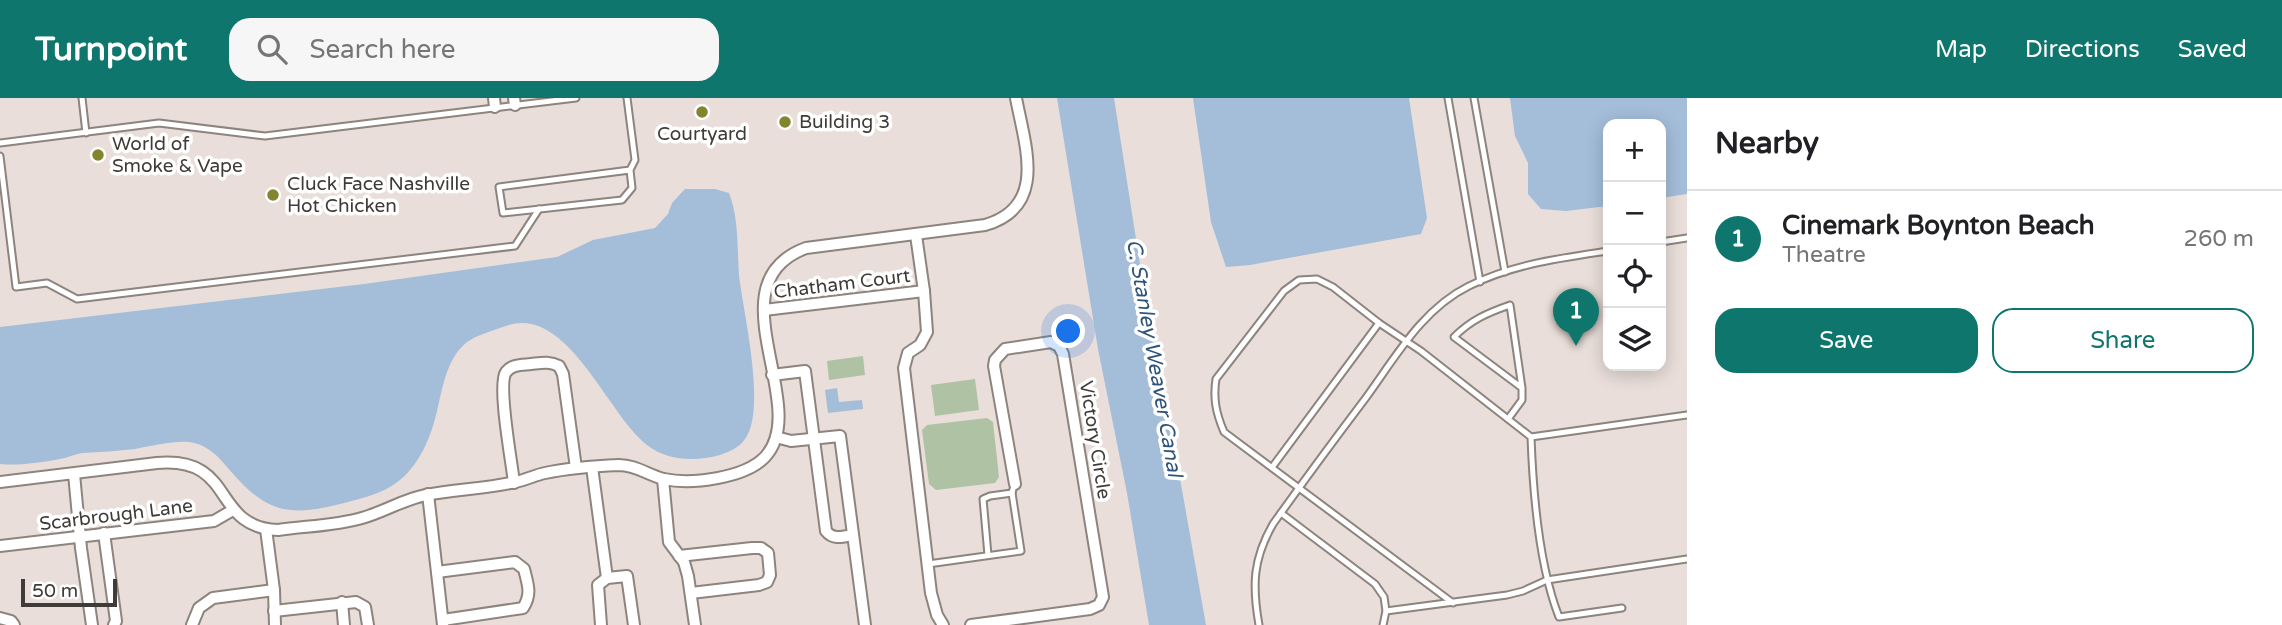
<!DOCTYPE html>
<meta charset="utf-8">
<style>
:root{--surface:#fff;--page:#f6f6f6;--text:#202124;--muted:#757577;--line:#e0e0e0;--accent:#0f766e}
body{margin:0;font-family:"Varela Round",sans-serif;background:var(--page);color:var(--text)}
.controls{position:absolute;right:21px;top:21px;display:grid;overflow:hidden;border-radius:14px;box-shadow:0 4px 18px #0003}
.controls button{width:63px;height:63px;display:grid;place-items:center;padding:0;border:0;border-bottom:2px solid var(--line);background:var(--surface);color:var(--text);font:35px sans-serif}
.scale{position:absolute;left:21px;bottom:18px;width:96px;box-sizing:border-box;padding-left:7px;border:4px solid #3f3b38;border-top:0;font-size:19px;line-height:24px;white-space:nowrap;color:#3f3b38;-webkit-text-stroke:5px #fff;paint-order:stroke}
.you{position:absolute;left:1069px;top:234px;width:24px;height:24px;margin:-18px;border:5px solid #fff;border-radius:50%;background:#1a73e8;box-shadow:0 0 0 10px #1a73e833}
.badge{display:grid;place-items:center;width:46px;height:46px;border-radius:50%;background:var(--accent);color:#fff;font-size:23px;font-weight:700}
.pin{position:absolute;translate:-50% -58px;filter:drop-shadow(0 2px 4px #0008)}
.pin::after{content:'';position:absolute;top:37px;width:24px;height:21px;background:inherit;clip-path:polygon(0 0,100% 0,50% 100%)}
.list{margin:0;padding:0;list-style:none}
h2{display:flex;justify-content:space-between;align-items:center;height:91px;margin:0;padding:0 28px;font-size:30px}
h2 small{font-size:23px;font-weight:400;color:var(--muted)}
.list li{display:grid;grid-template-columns:46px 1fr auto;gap:21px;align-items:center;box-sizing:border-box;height:98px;padding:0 28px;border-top:2px solid var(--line)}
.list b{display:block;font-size:26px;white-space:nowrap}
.list p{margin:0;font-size:23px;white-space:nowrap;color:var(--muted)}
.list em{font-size:23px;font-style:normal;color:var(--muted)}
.actions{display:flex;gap:14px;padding:21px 28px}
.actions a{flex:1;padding:16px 0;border:2px solid var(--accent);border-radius:21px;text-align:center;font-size:24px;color:var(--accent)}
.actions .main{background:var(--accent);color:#fff}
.icon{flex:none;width:38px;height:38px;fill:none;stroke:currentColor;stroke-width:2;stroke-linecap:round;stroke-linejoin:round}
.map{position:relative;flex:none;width:1687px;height:527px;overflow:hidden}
header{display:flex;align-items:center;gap:42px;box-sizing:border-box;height:98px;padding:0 35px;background:var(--accent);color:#fff}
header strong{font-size:33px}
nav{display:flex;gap:38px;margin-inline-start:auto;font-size:24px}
.search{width:490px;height:63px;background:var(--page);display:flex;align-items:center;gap:18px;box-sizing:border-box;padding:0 24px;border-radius:21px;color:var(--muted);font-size:26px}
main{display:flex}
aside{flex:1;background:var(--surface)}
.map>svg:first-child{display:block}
</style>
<header>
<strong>Turnpoint</strong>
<div class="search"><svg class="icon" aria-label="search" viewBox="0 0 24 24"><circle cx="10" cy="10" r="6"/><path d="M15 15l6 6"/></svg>Search here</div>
<nav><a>Map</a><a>Directions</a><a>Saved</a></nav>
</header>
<main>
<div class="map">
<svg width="1687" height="527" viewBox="0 0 1687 527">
<rect width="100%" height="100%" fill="#e9ded9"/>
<g fill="#afc2a4">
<path d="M863 258 865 277 829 282 827 263Z"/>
<path d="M975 281 979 312 935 318 931 287Z"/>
<path d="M987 320 993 324 999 379 995 385 936 392 929 386 922 332 927 327Z"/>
</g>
<g fill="#a4bdd9">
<path d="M1057 0H1114L1146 205 1155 240 1206 527H1149L1127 395 1098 251Z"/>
<path d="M1193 0H1409L1427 120 1421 136 1250 167 1226 169 1211 124Z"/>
<path d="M1510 0H1687V96L1661 100V26H1608V108L1566 113 1541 111 1528 96V65L1515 38Z"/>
<path d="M685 91H715L729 95C739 121 737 149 739 177 743 214 767 311 745 341 735 356 708 361 691 361 675 361 660 357 647 347 607 316 567 206 506 228 494 232 477 237 467 244 442 264 442 302 432 331 427 346 420 360 410 372 394 392 371 398 348 404 288 420 267 416 227 369 217 357 206 346 189 344 172 343 152 348 135 351 118 353 100 354 82 355 76 356 71 358 65 360 45 364 20 368 0 366V229L364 186 557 159 593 142 655 130 668 116 672 105Z"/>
<path d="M837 290 839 304 862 302 863 311 828 315 825 292Z"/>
</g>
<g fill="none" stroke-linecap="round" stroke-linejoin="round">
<defs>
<g id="service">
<path d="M82 0 86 35"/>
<path d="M627 0 635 62 630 72 632 90 622 102 503 115 499 89 630 72"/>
<path d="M1448 0 1480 184"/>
<path d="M1474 0 1505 174"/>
<path d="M0 45 159 25 265 38 576 0"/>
<path d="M0 58 16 189 47 185 77 201 515 148 539 111"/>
<path d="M1661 144 1687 140"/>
<path d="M1508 321 1522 302V290L1510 207C1487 215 1471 222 1454 239L1522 290"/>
<path d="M1531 339 1687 317"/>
<path d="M1273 368 1379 225"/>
<path d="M1281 415 1375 486 1384 499 1386 513 1507 497 1523 493 1547 482 1687 461"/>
<path d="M988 457 983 401 990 398 1012 395"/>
<path d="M928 466 1021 453 1012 395 1014 387"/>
<path d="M1453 505 1224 334C1216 315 1213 301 1216 281L1284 193 1299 182 1317 181 1333 189 1379 225 1421 253 1531 339C1533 395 1539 468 1559 519L1622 510"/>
<path d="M1259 527C1252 487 1253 461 1273 426 1303 384 1334 342 1365 301 1395 260 1422 211 1469 188 1513 166 1561 160 1608 153"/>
<path d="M1383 527 1386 513"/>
</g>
<g id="minor">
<path d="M494 0 495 9"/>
<path d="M514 0 515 7"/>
<path d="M916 137 924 193 927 234 920 247 908 255 904 270 931 495 937 517 943 527"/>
<path d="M764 212 924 193"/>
<path d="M772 277 805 273 826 433C833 442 842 439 852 437"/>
<path d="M776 339 791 343 840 338 865 527"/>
<path d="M592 369 607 480"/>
<path d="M74 376 81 450 92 527"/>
<path d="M663 381 669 444 684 464 688 478 695 527"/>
<path d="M0 384 157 365C237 358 210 429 278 432 305 428 335 428 362 420 384 414 404 401 426 397 455 391 486 391 515 384 526 382 535 377 545 375 569 370 595 368 619 367 636 367 648 377 664 381 691 387 745 380 765 359 813 308 711 185 806 150L985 127C1048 109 1025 48 1016 0"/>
<path d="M514 385C512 365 497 287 506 274 512 266 522 267 531 266 541 265 549 263 559 268L563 276 576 370"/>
<path d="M428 396 443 527"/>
<path d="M266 431 274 492 275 527"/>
<path d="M104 435 116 523 114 527"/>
<path d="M0 448 214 423 233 412"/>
<path d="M679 458 752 450H761L768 455 770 477 767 484 759 487 691 495"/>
<path d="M437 474 515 464 524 471C528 487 532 496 523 510L443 522"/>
<path d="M342 504 344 527"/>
<path d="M274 513 356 504 365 509 368 527"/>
<path d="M0 520 11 523 14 527"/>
<path d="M192 527 199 510 213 500 274 492"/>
<path d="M601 527 598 487 607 480 627 478 634 527"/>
<path d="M971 527 1090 511 1099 507 1103 499 1063 256 1059 248 1051 244 1005 251 995 262 994 268 1015 386"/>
</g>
</defs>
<use href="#service" stroke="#8d847e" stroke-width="9"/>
<use href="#minor" stroke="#8d847e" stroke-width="14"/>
<use href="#service" stroke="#fff" stroke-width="5"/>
<use href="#minor" stroke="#fff" stroke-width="10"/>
</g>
<g fill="#82842e" stroke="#fff" stroke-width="2.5">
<circle cx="702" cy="14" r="7"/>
<circle cx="785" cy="24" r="7"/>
<circle cx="98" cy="57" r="7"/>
<circle cx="273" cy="97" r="7"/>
</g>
<g text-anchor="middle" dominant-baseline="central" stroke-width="7" stroke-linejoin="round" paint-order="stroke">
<g font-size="19" fill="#3f3b38" stroke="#fff" text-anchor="start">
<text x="799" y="24">Building 3</text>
<text x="702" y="36" text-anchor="middle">Courtyard</text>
<text x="112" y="46">World of<tspan x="112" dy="22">Smoke &amp; Vape</tspan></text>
<text x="287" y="86">Cluck Face Nashville<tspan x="287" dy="22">Hot Chicken</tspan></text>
</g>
<g font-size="19" fill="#3f3b38" stroke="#fff">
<text transform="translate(842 186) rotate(-7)">Chatham Court</text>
<text transform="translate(1095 342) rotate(81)">Victory Circle</text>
<text transform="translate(116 417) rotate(-7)">Scarbrough Lane</text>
</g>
<g font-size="21" font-style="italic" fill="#2e547b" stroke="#fff">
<text transform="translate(1154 260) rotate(80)">C. Stanley Weaver Canal</text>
</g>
</g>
</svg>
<div class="controls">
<button>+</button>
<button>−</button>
<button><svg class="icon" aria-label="locate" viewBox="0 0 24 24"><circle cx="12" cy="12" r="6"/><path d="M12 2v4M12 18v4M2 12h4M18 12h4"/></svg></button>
<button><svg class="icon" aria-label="layers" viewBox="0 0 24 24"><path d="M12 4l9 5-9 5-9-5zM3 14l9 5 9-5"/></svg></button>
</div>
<div class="scale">50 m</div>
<div class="you"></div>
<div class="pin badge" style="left:1576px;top:248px">1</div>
</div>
<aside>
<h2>Nearby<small></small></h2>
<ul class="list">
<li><span class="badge">1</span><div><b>Cinemark Boynton Beach</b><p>Theatre</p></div><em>260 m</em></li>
</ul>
<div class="actions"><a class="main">Save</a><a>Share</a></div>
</aside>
</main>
